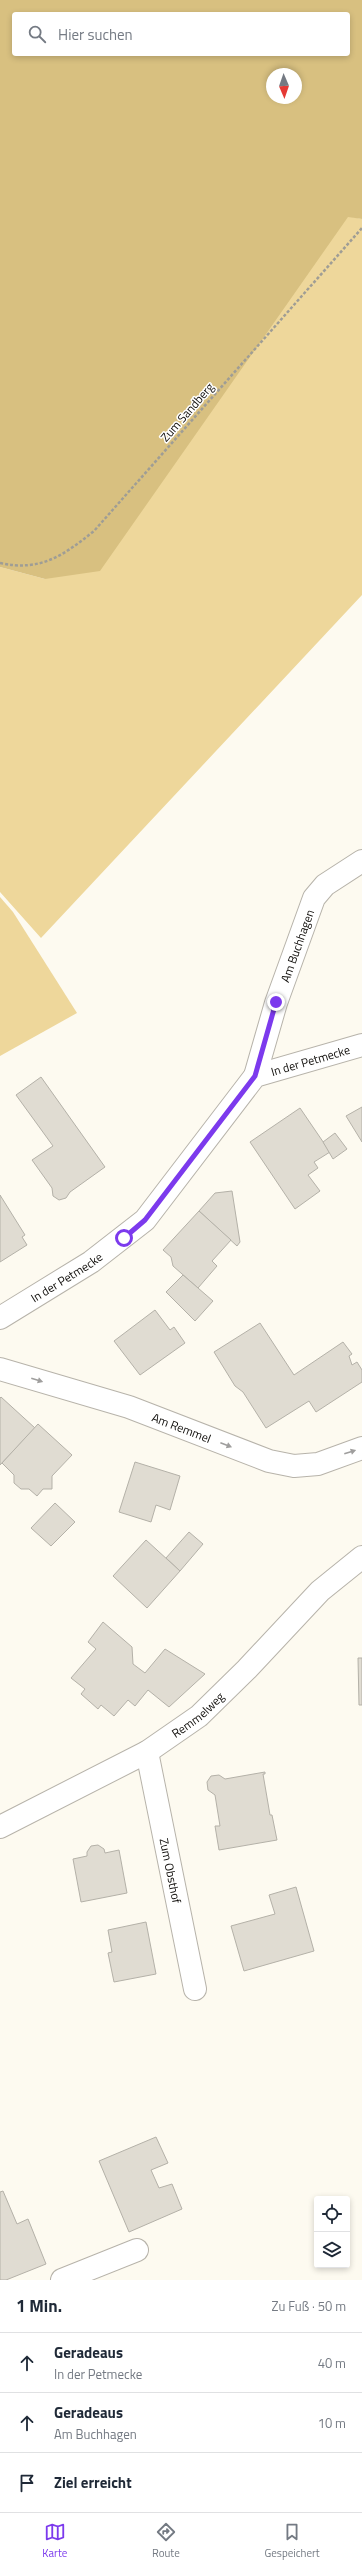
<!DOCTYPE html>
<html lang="de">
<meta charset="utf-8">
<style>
:root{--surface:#fff;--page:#f2f2f3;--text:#1f2937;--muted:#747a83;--line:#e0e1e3;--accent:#7c3aed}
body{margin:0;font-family:"Titillium Web",sans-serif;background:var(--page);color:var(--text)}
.controls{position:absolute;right:12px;bottom:12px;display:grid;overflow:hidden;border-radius:4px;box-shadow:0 2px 6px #0003}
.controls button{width:36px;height:36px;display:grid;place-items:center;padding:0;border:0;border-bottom:1px solid var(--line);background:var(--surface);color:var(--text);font:20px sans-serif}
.compass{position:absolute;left:266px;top:68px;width:36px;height:36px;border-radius:50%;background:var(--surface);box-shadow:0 2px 6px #0003;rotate:178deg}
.stop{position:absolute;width:12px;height:12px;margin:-9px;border:3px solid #7c3aed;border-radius:50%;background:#fff}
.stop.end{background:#7c3aed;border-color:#fff;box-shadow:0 1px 4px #0008}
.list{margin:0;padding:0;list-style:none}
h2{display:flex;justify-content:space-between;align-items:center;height:52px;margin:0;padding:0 16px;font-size:17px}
h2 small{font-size:13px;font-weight:400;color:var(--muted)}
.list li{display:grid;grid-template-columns:26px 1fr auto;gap:12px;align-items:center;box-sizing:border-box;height:60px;padding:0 16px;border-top:1px solid var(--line)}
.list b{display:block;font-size:15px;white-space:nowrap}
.list p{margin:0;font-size:13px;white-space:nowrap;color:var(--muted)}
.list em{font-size:13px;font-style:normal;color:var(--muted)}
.icon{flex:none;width:22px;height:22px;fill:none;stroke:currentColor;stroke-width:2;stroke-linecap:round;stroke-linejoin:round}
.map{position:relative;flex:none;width:362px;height:2280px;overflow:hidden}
.search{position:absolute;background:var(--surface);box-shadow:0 2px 6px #0003;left:12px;right:12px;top:12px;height:44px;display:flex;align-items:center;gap:10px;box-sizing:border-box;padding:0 14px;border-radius:4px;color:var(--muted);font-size:15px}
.sheet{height:232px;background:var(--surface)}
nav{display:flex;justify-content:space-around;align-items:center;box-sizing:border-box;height:56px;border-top:1px solid var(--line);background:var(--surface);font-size:11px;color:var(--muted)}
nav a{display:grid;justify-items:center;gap:2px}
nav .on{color:var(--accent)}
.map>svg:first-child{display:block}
</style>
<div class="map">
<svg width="362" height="2280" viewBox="0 0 362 2280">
<rect width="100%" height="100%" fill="#fdfaf0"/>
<g fill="#eed79b">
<path d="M348 216 362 219V595L41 938 0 892V567L45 579Z"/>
<path d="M0 897 13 912 77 1013 0 1056Z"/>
</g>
<path fill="#d8c080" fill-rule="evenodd" d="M0 0H362V219L348 217 100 571 45 579 0 567ZM14 14H348V54H14ZM272 74H296V98H272Z"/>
<g fill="#e0dcd2" stroke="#b4b1a8">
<path d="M41 1077 105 1167 70 1192 66 1198 59 1200 53 1196 52 1188 32 1160 53 1146 16 1095Z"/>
<path d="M362 1107V1142L346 1116Z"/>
<path d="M300 1108 330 1152 314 1162 318 1168 308 1175 320 1191 295 1209 250 1142Z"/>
<path d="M335 1133 347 1149 333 1159 323 1142Z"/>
<path d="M232 1191 240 1242 237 1246 199 1211 215 1193Z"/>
<path d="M0 1195 25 1235 22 1237 27 1245 0 1262Z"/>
<path d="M199 1211 231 1240 212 1261 217 1266 198 1288 173 1266 171 1257 163 1250Z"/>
<path d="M183 1275 213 1301 195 1321 166 1292Z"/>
<path d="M155 1310 170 1330 174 1327 185 1343 140 1375 114 1341Z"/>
<path d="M260 1323 294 1375 343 1342 352 1354 349 1356 352 1365 357 1362 362 1370V1382L316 1412 309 1401 266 1428 243 1392 235 1386 214 1352Z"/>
<path d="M1 1397 35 1428 0 1465V1398Z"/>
<path d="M38 1424 72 1455 52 1476V1489H43L37 1496 29 1489H21L14 1483V1475L2 1463Z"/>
<path d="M135 1462 180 1476 170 1510 156 1505 151 1522 119 1512Z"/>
<path d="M55 1503 75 1522 51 1546 31 1528Z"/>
<path d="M189 1532 203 1544 180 1571 166 1558Z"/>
<path d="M146 1540 180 1571 147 1608 113 1576Z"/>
<path d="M103 1622 132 1647 133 1664 145 1673 165 1649 205 1674 169 1707 148 1690 135 1706 128 1700 114 1716 101 1705 98 1709 81 1694 85 1689 71 1678 96 1649 88 1642Z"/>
<path d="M358 1658H362V1705H359Z"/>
<path d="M265 1772V1774H263L270 1815H272L277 1840 219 1850 215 1826H220L215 1795 208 1790 207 1782 211 1776 219 1775 225 1779Z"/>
<path d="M98 1845 104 1849 105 1853 119 1850 127 1893 81 1902 73 1859 87 1856V1852L91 1846Z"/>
<path d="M296 1887 314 1951 244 1971 231 1926 275 1914 269 1895Z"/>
<path d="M146 1922 156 1974 114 1982 108 1953 112 1952 108 1930Z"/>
<path d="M156 2137 168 2163 151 2170 159 2188 172 2184 182 2209 129 2232 99 2161Z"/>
<path d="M3 2191 17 2224 28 2219 46 2264 6 2280H0V2192Z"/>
</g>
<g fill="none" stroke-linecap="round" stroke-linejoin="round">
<defs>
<g id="street">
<path id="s1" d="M255 1076 276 1003 314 898 325 885 362 861"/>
<path id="s2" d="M0 1318 91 1262 145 1220 255 1076 362 1045"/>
<path id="s3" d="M0 1369 129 1407 269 1461 294 1466 318 1464 362 1448"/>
<path id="s4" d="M147 1752 195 1989"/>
<path id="s5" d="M0 1827 147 1752 199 1716 247 1669 320 1591 362 1557"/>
<path d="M62 2280 137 2250"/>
</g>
</defs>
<use href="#street" stroke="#b7b3aa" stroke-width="24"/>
<path stroke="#9f9d95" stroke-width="2.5" stroke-dasharray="3 2" stroke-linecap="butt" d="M0 563C41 572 64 555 94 531L362 228"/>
<use href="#street" stroke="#fff" stroke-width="22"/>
</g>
<defs><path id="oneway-solid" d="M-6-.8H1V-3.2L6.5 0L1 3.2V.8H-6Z"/></defs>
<g fill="#9f9e9d">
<use href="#oneway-solid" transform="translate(37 1380) rotate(17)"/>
<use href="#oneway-solid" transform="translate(226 1445) rotate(21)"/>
<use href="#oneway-solid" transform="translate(350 1452) rotate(-18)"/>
</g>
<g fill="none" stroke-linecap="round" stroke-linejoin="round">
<path stroke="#7c3aed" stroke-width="5" d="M124 1238 145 1220 255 1076 276 1002"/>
</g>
<g text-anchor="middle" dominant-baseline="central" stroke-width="3" stroke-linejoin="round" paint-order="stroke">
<g font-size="12" fill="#0f0d0a" stroke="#fff">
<text transform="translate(187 412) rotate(-49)">Zum Sandberg</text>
<text stroke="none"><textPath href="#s1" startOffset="137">Am Buchhagen</textPath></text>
<text stroke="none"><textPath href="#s2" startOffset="414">In der Petmecke</textPath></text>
<text stroke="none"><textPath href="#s2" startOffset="78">In der Petmecke</textPath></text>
<text stroke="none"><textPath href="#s3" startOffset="191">Am Remmel</textPath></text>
<text stroke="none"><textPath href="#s5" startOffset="228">Remmelweg</textPath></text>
<text stroke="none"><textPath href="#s4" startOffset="121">Zum Obsthof</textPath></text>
</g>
</g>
</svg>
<div class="controls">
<button><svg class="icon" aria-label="locate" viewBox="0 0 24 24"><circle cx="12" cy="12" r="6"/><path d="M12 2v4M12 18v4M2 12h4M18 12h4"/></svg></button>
<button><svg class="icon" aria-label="layers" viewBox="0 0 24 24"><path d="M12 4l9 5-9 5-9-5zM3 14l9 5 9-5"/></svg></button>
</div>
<svg class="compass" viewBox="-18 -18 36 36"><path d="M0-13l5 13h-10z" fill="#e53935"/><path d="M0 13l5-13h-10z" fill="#747a83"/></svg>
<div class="stop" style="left:124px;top:1238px"></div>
<div class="stop end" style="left:276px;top:1002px"></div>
<div class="search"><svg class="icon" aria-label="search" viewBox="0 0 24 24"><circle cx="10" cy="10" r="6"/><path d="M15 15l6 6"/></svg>Hier suchen</div>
</div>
<section class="sheet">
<h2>1 Min.<small>Zu Fuß · 50 m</small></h2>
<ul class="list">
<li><svg class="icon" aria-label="ahead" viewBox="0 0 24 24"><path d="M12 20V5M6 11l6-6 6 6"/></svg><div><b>Geradeaus</b><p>In der Petmecke</p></div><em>40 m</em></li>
<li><svg class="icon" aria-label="ahead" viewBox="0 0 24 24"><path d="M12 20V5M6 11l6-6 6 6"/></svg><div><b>Geradeaus</b><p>Am Buchhagen</p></div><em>10 m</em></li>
<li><svg class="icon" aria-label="arrive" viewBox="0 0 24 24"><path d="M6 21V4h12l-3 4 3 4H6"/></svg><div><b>Ziel erreicht</b></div></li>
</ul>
</section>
<nav>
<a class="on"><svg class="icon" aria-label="map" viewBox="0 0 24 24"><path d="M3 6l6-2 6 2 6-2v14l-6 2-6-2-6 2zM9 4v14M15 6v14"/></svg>Karte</a>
<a><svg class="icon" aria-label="directions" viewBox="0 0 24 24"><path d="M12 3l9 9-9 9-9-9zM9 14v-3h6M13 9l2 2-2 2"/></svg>Route</a>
<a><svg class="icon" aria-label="saved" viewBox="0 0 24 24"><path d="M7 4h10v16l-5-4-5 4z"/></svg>Gespeichert</a>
</nav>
